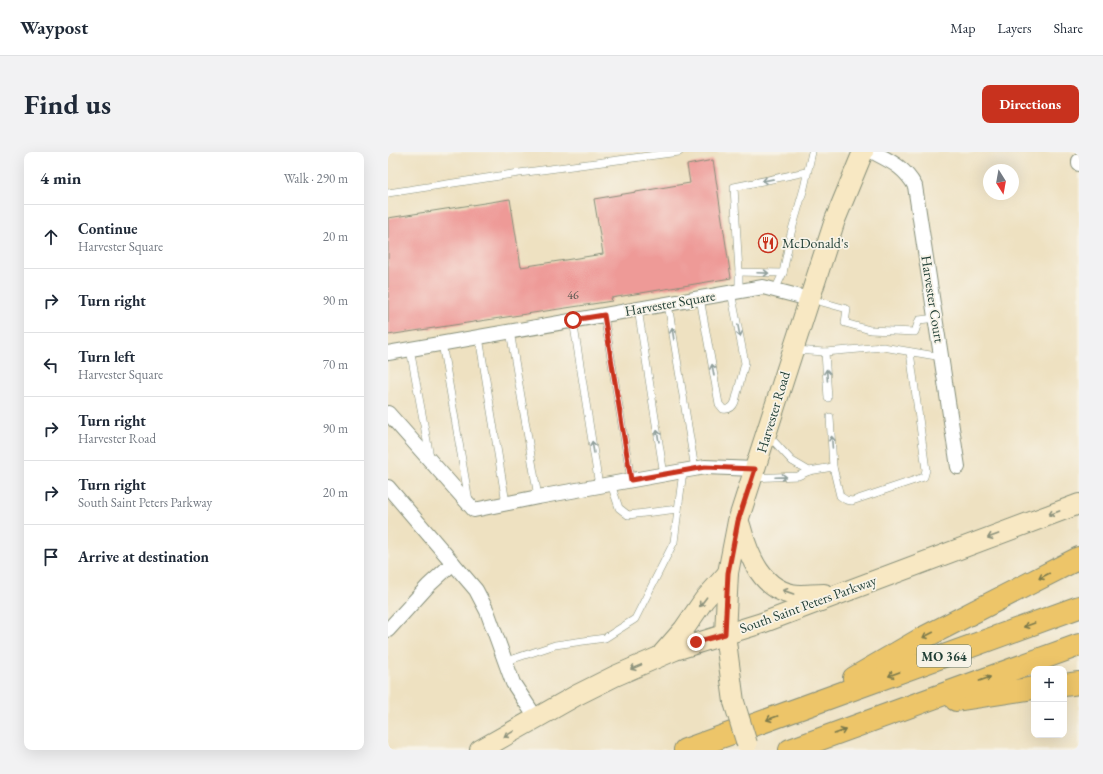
<!DOCTYPE html>
<meta charset="utf-8">
<style>
:root{--surface:#fff;--page:#f2f2f3;--text:#1f2937;--muted:#747a83;--line:#e0e1e3;--accent:#c8321e}
body{margin:0;font-family:"EB Garamond",serif;background:var(--page);color:var(--text)}
.controls{position:absolute;right:12px;bottom:12px;display:grid;overflow:hidden;border-radius:8px;box-shadow:0 4px 16px #0002}
.controls button{width:36px;height:36px;display:grid;place-items:center;padding:0;border:0;border-bottom:1px solid var(--line);background:var(--surface);color:var(--text);font:20px sans-serif}
.compass{position:absolute;left:595px;top:12px;width:36px;height:36px;border-radius:50%;background:var(--surface);box-shadow:0 4px 16px #0002;rotate:169deg}
.stop{position:absolute;width:12px;height:12px;margin:-9px;border:3px solid #c8321e;border-radius:50%;background:#fff}
.stop.end{background:#c8321e;border-color:#fff;box-shadow:0 1px 4px #0008}
.list{margin:0;padding:0;list-style:none}
h2{display:flex;justify-content:space-between;align-items:center;height:52px;margin:0;padding:0 16px;font-size:17px}
h2 small{font-size:13px;font-weight:400;color:var(--muted)}
.list li{display:grid;grid-template-columns:26px 1fr auto;gap:12px;align-items:center;box-sizing:border-box;height:64px;padding:0 16px;border-top:1px solid var(--line)}
.list b{display:block;font-size:15px;white-space:nowrap}
.list p{margin:0;font-size:13px;white-space:nowrap;color:var(--muted)}
.list em{font-size:13px;font-style:normal;color:var(--muted)}
.icon{flex:none;width:22px;height:22px;fill:none;stroke:currentColor;stroke-width:2;stroke-linecap:round;stroke-linejoin:round}
.map{position:relative;flex:none;width:691px;height:598px;overflow:hidden;border-radius:8px}
header{display:flex;align-items:center;gap:24px;box-sizing:border-box;height:56px;padding:0 20px;background:var(--surface);border-bottom:1px solid var(--line)}
header strong{font-size:19px}
nav{display:flex;gap:22px;margin-inline-start:auto;font-size:14px}
.intro{display:flex;align-items:center;justify-content:space-between;box-sizing:border-box;height:96px;padding:0 24px}
h1{margin:0;font-size:28px}
.button{padding:10px 18px;border-radius:8px;background:var(--accent);color:#fff;font-size:14px;font-weight:700}
main{display:flex;gap:24px;padding:0 24px}
aside{flex:1;background:var(--surface);border-radius:8px;box-shadow:0 4px 16px #0002}
.map>svg:first-child{display:block}
</style>
<header>
<strong>Waypost</strong>
<nav><a>Map</a><a>Layers</a><a>Share</a></nav>
</header>
<div class="intro"><h1>Find us</h1><a class="button">Directions</a></div>
<main>
<aside>
<h2>4 min<small>Walk · 290 m</small></h2>
<ul class="list">
<li><svg class="icon" aria-label="ahead" viewBox="0 0 24 24"><path d="M12 20V5M6 11l6-6 6 6"/></svg><div><b>Continue</b><p>Harvester Square</p></div><em>20 m</em></li>
<li><svg class="icon" aria-label="right" viewBox="0 0 24 24"><path d="M7 20v-9h11M14 6l5 5-5 5"/></svg><div><b>Turn right</b></div><em>90 m</em></li>
<li><svg class="icon" aria-label="left" viewBox="0 0 24 24"><path d="M17 20v-9H6M10 6l-5 5 5 5"/></svg><div><b>Turn left</b><p>Harvester Square</p></div><em>70 m</em></li>
<li><svg class="icon" aria-label="right" viewBox="0 0 24 24"><path d="M7 20v-9h11M14 6l5 5-5 5"/></svg><div><b>Turn right</b><p>Harvester Road</p></div><em>90 m</em></li>
<li><svg class="icon" aria-label="right" viewBox="0 0 24 24"><path d="M7 20v-9h11M14 6l5 5-5 5"/></svg><div><b>Turn right</b><p>South Saint Peters Parkway</p></div><em>20 m</em></li>
<li><svg class="icon" aria-label="arrive" viewBox="0 0 24 24"><path d="M6 21V4h12l-3 4 3 4H6"/></svg><div><b>Arrive at destination</b></div></li>
</ul>
</aside>
<div class="map">
<svg width="691" height="598" viewBox="0 0 691 598">
<rect width="100%" height="100%" fill="#f7f3e8"/>
<filter id="ink" filterUnits="userSpaceOnUse"><feTurbulence type="fractalNoise" baseFrequency=".025" numOctaves="2"/><feDisplacementMap in="SourceGraphic" scale="8" xChannelSelector="R" yChannelSelector="G"/><feConvolveMatrix kernelMatrix="1 2 1 2 8 2 1 2 1" color-interpolation-filters="sRGB"/></filter>
<filter id="wash" filterUnits="userSpaceOnUse"><feTurbulence type="fractalNoise" baseFrequency=".012" numOctaves="4" result="noise"/><feDisplacementMap in="SourceGraphic" scale="16" xChannelSelector="R" yChannelSelector="G"/><feGaussianBlur stdDeviation="0.9" result="paint"/><feColorMatrix in="noise" values="0 0 0 0 0 0 0 0 0 0 0 0 0 0 0 0 0 1.4 0 .05"/><feComposite in="paint" operator="in"/></filter>
<g filter="url(#wash)">
<rect width="100%" height="100%" fill="#eee1c1"/>
<g id="blocks">
<path fill="#ee9a97" d="M325 8 343 126 223 146 224 149 0 183V66L122 47 133 115 215 102 206 47 302 31 299 13Z"/>
</g>
</g>
<g filter="url(#ink)">
<use href="#blocks" fill-opacity="0" stroke="#868f7a" stroke-width="1"/>
<g fill="none" stroke-linecap="round" stroke-linejoin="round">
<defs>
<g id="lane">
<path d="M418 20 346 35 351 120 395 121 403 81 416 36 424 0"/>
<path d="M0 41 131 21 291 0"/>
<path d="M387 138 395 121"/>
<path d="M351 139V120"/>
<path d="M312 146 331 252 335 257C341 258 345 255 347 250L357 211 343 140"/>
<path d="M423 147 459 157 457 171 482 178 527 180 531 168 548 166"/>
<path d="M280 152 307 317"/>
<path d="M250 157 276 323"/>
<path d="M216 163 243 328"/>
<path d="M185 168 211 334"/>
<path d="M122 179 150 345"/>
<path d="M91 185 118 351"/>
<path d="M54 191 81 349"/>
<path d="M22 197 42 305"/>
<path d="M407 198 437 200 495 195 554 205"/>
<path d="M437 200 440 246"/>
<path d="M442 265 445 315 452 344 458 348 464 349 536 325 538 318 522 200"/>
<path d="M381 284 404 309 421 319"/>
<path d="M365 326 410 324 421 319 445 315"/>
<path d="M223 332 231 356 240 363 290 357"/>
<path d="M116 510 167 493 217 486 247 467 286 390 295 319"/>
</g>
<g id="street">
<path d="M485 0C504 10 516 15 527 34L570 315"/>
<path d="M691 9V12"/>
<path d="M0 201 375 135 421 147"/>
<path d="M0 261 86 358 150 345 317 315 367 317"/>
<path d="M0 335 88 438 99 459 125 531 148 566"/>
<path d="M0 478 40 434 65 411"/>
</g>
<g id="secondary">
<path d="M352 373C360 403 374 441 411 443 419 443 428 442 436 442"/>
<path d="M275 501 296 477 316 448 340 421"/>
<path d="M346 550 337 482 340 421 350 369 447 68 475 0"/>
<path d="M92 598 189 543 227 524 287 498 374 471 691 352"/>
</g>
<g id="highway">
<path d="M466 526 533 487 691 406"/>
<path d="M676 533 691 531"/>
<path d="M568 548 646 536"/>
<path d="M297 598 691 455"/>
<path d="M402 598 691 493"/>
</g>
</defs>
<use href="#lane" stroke="#868f7a" stroke-width="8"/>
<use href="#street" stroke="#868f7a" stroke-width="16"/>
<use href="#secondary" stroke="#868f7a" stroke-width="22"/>
<use href="#highway" stroke="#868f7a" stroke-width="24"/>
<use href="#lane" stroke="#fff" stroke-width="7"/>
<use href="#street" stroke="#fff" stroke-width="14"/>
<use href="#secondary" stroke="#f8e8c3" stroke-width="20"/>
<use href="#highway" stroke="#edc569" stroke-width="22"/>
<defs>
<path id="secondary-bridge" d="M346 550 359 592"/>
</defs>
<use href="#secondary-bridge" stroke="#868f7a" stroke-width="22" stroke-linecap="butt"/>
<use href="#secondary-bridge" stroke="#f8e8c3" stroke-width="20"/>
</g>
<defs><path id="oneway-shaft" d="M-6 0H5M1.5-3L5.5 0L1.5 3" fill="none" stroke-width="1.6" stroke-linecap="round" stroke-linejoin="round"/></defs>
<g stroke="#8f9e9a">
<use href="#oneway-shaft" transform="translate(380 28) rotate(169)"/>
<use href="#oneway-shaft" transform="translate(375 121) rotate(2)"/>
<use href="#oneway-shaft" transform="translate(351 179) rotate(79)"/>
<use href="#oneway-shaft" transform="translate(285 182) rotate(-99)"/>
<use href="#oneway-shaft" transform="translate(325 218) rotate(-100)"/>
<use href="#oneway-shaft" transform="translate(439 223) rotate(-94)"/>
<use href="#oneway-shaft" transform="translate(270 284) rotate(-99)"/>
<use href="#oneway-shaft" transform="translate(444 290) rotate(-94)"/>
<use href="#oneway-shaft" transform="translate(205 295) rotate(-99)"/>
<use href="#oneway-shaft" transform="translate(393 325) rotate(-2)"/>
</g>
<g stroke="#8c927c">
<use href="#oneway-shaft" transform="translate(666 361) rotate(160)"/>
<use href="#oneway-shaft" transform="translate(605 384) rotate(160)"/>
<use href="#oneway-shaft" transform="translate(400 440) rotate(-161)"/>
<use href="#oneway-shaft" transform="translate(315 450) rotate(127)"/>
<use href="#oneway-shaft" transform="translate(248 515) rotate(157)"/>
<use href="#oneway-shaft" transform="translate(121 582) rotate(149)"/>
</g>
<g stroke="#7c7a4c">
<use href="#oneway-shaft" transform="translate(656 424) rotate(153)"/>
<use href="#oneway-shaft" transform="translate(641 473) rotate(160)"/>
<use href="#oneway-shaft" transform="translate(540 483) rotate(153)"/>
<use href="#oneway-shaft" transform="translate(506 522) rotate(160)"/>
<use href="#oneway-shaft" transform="translate(597 527) rotate(-20)"/>
<use href="#oneway-shaft" transform="translate(384 566) rotate(160)"/>
<use href="#oneway-shaft" transform="translate(452 580) rotate(-20)"/>
</g>
</g>
<g fill="none" stroke-linecap="round" stroke-linejoin="round" filter="url(#ink)">
<path stroke="#c8321e" stroke-width="5" d="M185 168 216 163 243 328 317 315 367 317 350 369 340 421 337 482 308 490"/>
</g>
<defs>
<symbol id="restaurant-ring" viewBox="-11 -11 22 22"><circle r="9.5" fill="#f7f3e8" stroke="#c8321e" stroke-width="1.5"/><path d="M-5-6h1v4h1v-4h1v4h1v-4h1v5L-1.5 .5V6h-2V.5L-5-1ZM5-6V6H3V1.5H1.5Q1.5-4 5-6Z" fill="#c8321e"/></symbol>
</defs>
<g fill-rule="evenodd">
<use href="#restaurant-ring" x="369" y="80" width="22" height="22"/>
</g>
<g text-anchor="middle" dominant-baseline="central" stroke-width="3.5" stroke-linejoin="round" paint-order="stroke">
<g font-size="12" fill="#53544d">
<text x="185" y="143">46</text>
</g>
<rect fill="#f7f3e8" stroke="#60746a" stroke-width="1" x="529" y="493" width="54" height="22" rx="3"/>
<g font-size="13" font-weight="bold" fill="#1f3d34">
<text x="556" y="504">MO 364</text>
</g>
<g font-size="14" fill="#1f3d34" stroke="#f7f3e8" text-anchor="start">
<text x="394" y="91">McDonald's</text>
</g>
<g font-size="14" fill="#1f3d34" stroke="#f7f3e8">
<text transform="translate(545 147) rotate(81)">Harvester Court</text>
<text transform="translate(282 151) rotate(-10)">Harvester Square</text>
<text transform="translate(385 260) rotate(-73)">Harvester Road</text>
<text transform="translate(420 452) rotate(-20)">South Saint Peters Parkway</text>
</g>
</g>
</svg>
<div class="controls">
<button>+</button>
<button>−</button>
</div>
<svg class="compass" viewBox="-18 -18 36 36"><path d="M0-13l5 13h-10z" fill="#e53935"/><path d="M0 13l5-13h-10z" fill="#747a83"/></svg>
<div class="stop" style="left:185px;top:168px"></div>
<div class="stop end" style="left:308px;top:490px"></div>
</div>
</main>
